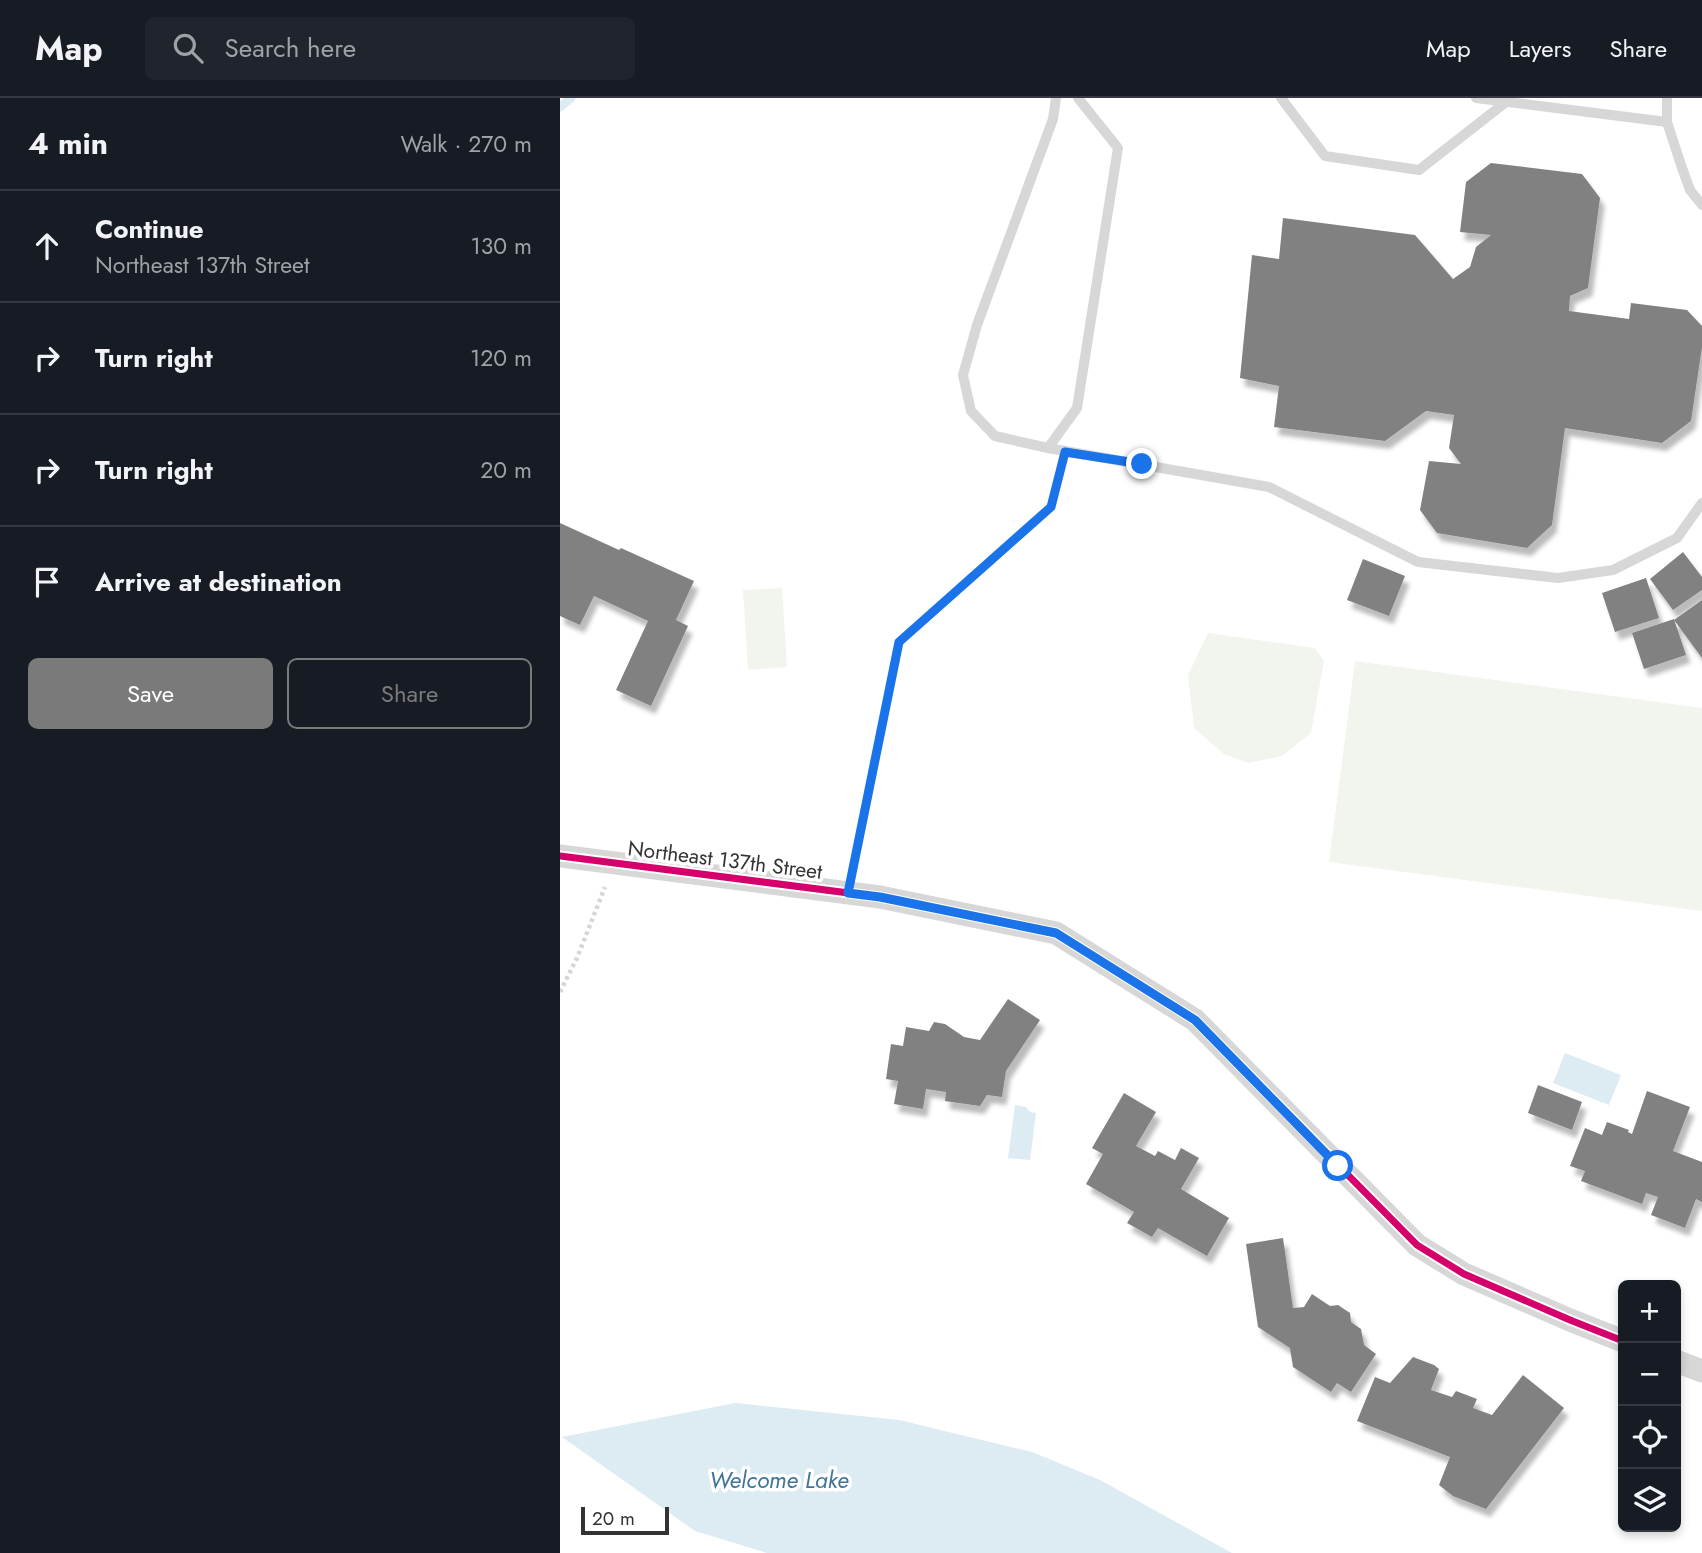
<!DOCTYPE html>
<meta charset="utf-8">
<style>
:root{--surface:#171b24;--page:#20242c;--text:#f1f3f6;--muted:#9ea1a6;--line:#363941;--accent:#7a7a7a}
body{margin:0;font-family:Jost,sans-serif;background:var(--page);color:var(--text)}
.controls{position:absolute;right:21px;bottom:21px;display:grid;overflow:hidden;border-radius:10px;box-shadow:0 4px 10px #0003}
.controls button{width:63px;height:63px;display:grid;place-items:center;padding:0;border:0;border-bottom:2px solid var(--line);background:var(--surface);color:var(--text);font:35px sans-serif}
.scale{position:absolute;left:21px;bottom:18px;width:88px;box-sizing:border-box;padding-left:7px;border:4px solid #333;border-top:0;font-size:19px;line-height:24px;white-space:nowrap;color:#333;-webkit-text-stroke:5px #fff;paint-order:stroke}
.stop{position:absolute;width:21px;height:21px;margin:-16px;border:5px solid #1a73e8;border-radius:50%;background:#fff}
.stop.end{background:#1a73e8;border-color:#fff;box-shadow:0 2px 7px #0008}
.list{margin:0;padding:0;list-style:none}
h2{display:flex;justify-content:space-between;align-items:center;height:91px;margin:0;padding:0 28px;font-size:30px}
h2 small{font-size:23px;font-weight:400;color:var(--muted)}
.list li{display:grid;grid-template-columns:46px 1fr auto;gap:21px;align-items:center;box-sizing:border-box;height:112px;padding:0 28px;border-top:2px solid var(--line)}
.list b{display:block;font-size:26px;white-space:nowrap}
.list p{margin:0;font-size:23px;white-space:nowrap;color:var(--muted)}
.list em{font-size:23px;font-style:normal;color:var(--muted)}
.actions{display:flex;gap:14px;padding:21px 28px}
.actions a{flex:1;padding:16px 0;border:2px solid var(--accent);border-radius:10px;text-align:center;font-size:24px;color:var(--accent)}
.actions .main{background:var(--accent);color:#fff}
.icon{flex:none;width:38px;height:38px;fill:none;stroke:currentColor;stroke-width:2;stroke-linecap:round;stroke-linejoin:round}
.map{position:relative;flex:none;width:1142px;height:1455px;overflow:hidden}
header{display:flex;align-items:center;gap:42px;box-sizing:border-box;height:98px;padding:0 35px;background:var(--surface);border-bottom:2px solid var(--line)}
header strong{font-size:33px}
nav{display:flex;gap:38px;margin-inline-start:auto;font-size:24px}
.search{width:490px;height:63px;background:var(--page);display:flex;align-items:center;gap:18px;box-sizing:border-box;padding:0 24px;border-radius:10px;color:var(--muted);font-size:26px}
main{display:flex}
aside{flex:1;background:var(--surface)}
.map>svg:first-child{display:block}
</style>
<header>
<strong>Map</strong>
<div class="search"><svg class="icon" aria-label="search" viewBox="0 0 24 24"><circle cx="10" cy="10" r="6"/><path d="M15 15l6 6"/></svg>Search here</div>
<nav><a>Map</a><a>Layers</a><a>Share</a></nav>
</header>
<main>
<aside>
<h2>4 min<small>Walk · 270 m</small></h2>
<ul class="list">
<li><svg class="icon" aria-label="ahead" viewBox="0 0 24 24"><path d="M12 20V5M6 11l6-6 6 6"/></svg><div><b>Continue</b><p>Northeast 137th Street</p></div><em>130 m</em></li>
<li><svg class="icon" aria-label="right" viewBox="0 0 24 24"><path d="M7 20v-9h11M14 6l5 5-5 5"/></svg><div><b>Turn right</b></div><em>120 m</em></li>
<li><svg class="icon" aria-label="right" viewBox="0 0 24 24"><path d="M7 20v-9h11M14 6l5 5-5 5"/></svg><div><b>Turn right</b></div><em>20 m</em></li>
<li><svg class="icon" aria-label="arrive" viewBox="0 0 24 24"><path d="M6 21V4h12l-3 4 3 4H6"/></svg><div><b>Arrive at destination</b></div></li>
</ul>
<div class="actions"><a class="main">Save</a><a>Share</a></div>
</aside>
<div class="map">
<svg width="1142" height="1455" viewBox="0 0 1142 1455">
<defs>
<filter id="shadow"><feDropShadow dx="4.5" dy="8" stdDeviation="2" flood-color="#0004"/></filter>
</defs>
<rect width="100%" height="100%" fill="#fff"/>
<g fill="#f1f5ed">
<path d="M222 490 227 569 188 572 183 492Z"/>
<path d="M648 535 755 550 764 563 751 635 722 658 688 665 664 656 634 630 628 577Z"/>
<path d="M795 563 1142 610V813L769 764Z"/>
</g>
<g fill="#ddebf3">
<path d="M1005 955 1061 977 1049 1007 993 985Z"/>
<path d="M455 1007 466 1009 470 1014 476 1015 470 1062 448 1060Z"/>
<path d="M175 1305 339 1322 472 1354 540 1382 672 1455H207L135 1433 2 1339Z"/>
</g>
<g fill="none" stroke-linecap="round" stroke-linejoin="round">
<path stroke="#ddebf3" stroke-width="9" d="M0 9 11 0"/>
</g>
<g fill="#818181" filter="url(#shadow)">
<path d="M931 65 1022 76 1040 100 1028 190 1010 198 1009 213 1069 221 1071 205 1127 212 1142 228V249L1131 323 1102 345 1005 330 992 427 967 450 877 435 860 412 869 363 901 366 889 350 894 317 866 313 825 343 714 329 719 288 680 280 692 157 719 161 723 120 855 137 893 181 910 169 916 149 931 137 900 134 906 84Z"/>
<path d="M0 425 59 452 61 450 134 483 116 522 128 528 91 608 56 592 88 523 34 498 20 527 0 518Z"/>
<path d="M1123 454 1142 479V492L1113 512 1090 481Z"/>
<path d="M803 461 845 478 829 518 787 502Z"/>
<path d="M1086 480 1099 520 1055 534 1042 495Z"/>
<path d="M1142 502V560L1114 522Z"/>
<path d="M1114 521 1126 557 1084 571 1072 535Z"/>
<path d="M448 901 480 922 446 973 442 999 427 997 420 1008 385 1003 386 994 366 991 363 1011 334 1006 338 983 326 981 331 946 343 948 346 929 369 933 374 924 385 926 404 939 420 942Z"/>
<path d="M978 987 1022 1004 1012 1032 968 1015Z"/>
<path d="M1087 993 1130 1009 1113 1053 1142 1064V1104L1136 1101 1125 1130 1091 1117 1098 1099 1086 1095 1082 1106 1021 1083 1025 1073 1010 1068 1025 1030 1042 1037 1047 1024 1069 1032 1068 1034 1072 1036Z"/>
<path d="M564 995 596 1014 576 1048 595 1058 598 1053 615 1062 621 1050 639 1060 621 1091 669 1120 647 1158 598 1130 592 1139 567 1125 574 1114 526 1086 543 1056 532 1050Z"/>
<path d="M723 1140 733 1210 744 1209 752 1196 770 1208 778 1207 790 1215 791 1224 801 1231 804 1247 816 1256 791 1294 777 1285 771 1294 733 1269 730 1250 698 1229 686 1146Z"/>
<path d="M853 1259 874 1267 879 1271 871 1292 892 1299 896 1293 917 1301 913 1310 932 1317 963 1277 1004 1310 926 1411 893 1398 879 1387 890 1359 797 1323 815 1279 830 1285Z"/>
</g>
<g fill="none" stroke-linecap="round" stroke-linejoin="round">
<g stroke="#d6d6d6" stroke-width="4.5" stroke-dasharray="3.5 3.5" stroke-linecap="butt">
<path d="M293 770 339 544 491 409 501 370"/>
<path d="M0 894 17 860 45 789"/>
</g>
<g stroke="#d7d7d7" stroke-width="10">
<path d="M496 0 493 21 417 227 403 277 411 313 435 338 488 350 709 389 858 464 998 480 1053 472 1117 440 1142 405"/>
<path d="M721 0 765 58 859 72 946 4"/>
<path d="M916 0 1107 24"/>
<path d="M1107 0V24L1121 67 1130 92 1142 107"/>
<path d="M488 350 517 310 558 50 518 0"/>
</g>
<g stroke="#d7d7d7" stroke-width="23">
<path d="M0 758 320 799 496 835 635 922 857 1147 904 1176 1010 1222 1063 1243"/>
<path d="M1116 1263 1142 1273"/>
</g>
<defs>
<path id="cycleway" d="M0 758 320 799 496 835 635 922 857 1147 904 1176 1010 1222 1063 1243"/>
</defs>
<use href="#cycleway" stroke="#fff" stroke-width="11"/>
<use href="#cycleway" stroke="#d6006c" stroke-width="7"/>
</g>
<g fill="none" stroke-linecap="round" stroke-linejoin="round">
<path stroke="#1a73e8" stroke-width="9" d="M582 366 505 354 491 409 339 544 288 795 320 799 496 835 635 922 778 1068"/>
</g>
<g text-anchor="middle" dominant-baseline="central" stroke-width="7" stroke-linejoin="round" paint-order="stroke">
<g font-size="21" fill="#333" stroke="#fff">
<text transform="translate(165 762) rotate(7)">Northeast 137th Street</text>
</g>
<g font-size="23" font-style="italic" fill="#3f7597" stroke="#fff">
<text x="219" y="1382">Welcome Lake</text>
</g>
</g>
</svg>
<div class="controls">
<button>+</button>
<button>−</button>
<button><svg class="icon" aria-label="locate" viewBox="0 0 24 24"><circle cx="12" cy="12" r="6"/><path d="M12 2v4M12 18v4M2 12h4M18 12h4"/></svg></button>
<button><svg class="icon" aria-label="layers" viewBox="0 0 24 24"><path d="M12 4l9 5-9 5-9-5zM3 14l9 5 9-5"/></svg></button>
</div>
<div class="scale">20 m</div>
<div class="stop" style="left:778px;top:1068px"></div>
<div class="stop end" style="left:582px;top:366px"></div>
</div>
</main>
